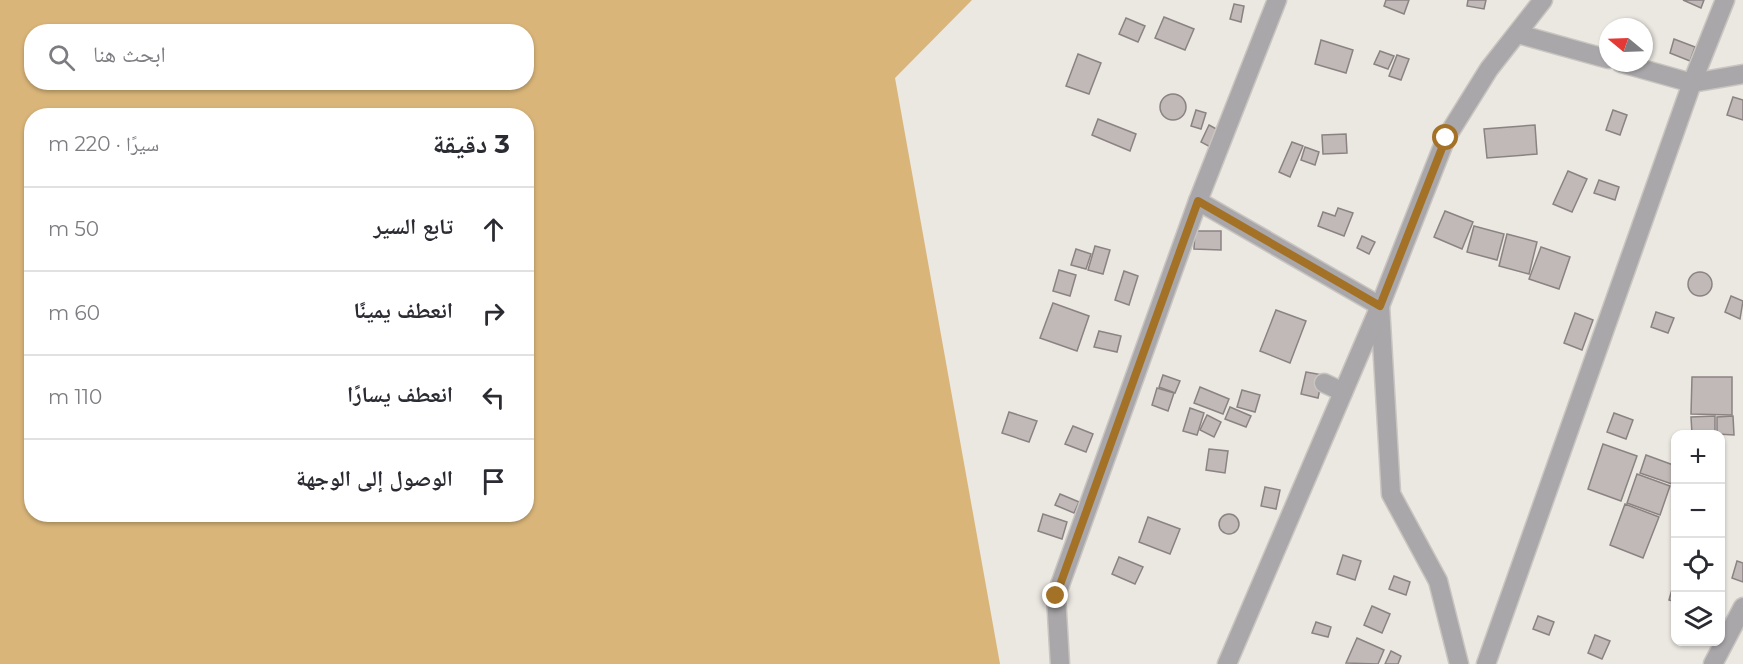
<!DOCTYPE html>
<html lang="ar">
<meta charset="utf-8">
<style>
:root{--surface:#fff;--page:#f7f7f7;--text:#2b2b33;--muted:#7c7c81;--line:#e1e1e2}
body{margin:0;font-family:Montserrat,"Noto Naskh Arabic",sans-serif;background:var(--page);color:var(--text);direction:rtl}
.controls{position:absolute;right:18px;bottom:18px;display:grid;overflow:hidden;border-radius:12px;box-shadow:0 2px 4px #0004}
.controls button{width:54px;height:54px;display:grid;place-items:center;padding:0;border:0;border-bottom:2px solid var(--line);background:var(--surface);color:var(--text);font:30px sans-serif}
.compass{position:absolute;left:1599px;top:18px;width:54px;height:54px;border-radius:50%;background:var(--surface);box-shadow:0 2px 4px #0004;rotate:289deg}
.stop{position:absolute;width:18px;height:18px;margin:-14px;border:4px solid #a37227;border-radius:50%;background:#fff}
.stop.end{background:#a37227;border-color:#fff;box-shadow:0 2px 6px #0008}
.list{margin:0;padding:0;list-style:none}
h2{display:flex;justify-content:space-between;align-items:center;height:78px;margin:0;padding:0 24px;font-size:26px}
h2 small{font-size:20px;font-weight:400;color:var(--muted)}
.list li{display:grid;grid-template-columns:39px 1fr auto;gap:18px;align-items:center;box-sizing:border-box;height:84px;padding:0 24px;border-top:2px solid var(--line)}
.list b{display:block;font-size:22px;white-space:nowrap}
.list em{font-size:20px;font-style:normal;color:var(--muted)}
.icon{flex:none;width:33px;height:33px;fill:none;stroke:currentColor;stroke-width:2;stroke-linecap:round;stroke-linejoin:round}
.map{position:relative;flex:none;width:1743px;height:664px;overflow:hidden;direction:ltr}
.search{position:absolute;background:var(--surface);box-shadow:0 2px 4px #0004;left:24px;top:24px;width:510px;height:66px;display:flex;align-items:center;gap:15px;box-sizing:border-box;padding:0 21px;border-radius:24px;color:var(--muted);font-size:22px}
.panel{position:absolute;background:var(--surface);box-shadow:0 2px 4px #0004;left:24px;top:108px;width:510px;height:414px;border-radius:24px;direction:rtl}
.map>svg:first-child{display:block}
</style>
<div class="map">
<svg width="1743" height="664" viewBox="0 0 1743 664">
<rect width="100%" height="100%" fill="#ebe7e1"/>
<path fill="#d9b579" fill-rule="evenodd" d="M0 0H972L895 78 1000 664H0ZM32 32H526V82H32ZM32 116H526V514H32Z"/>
<g fill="#c1b9b8" stroke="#8a8382" stroke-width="1.5">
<path d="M1386 0H1409L1404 14 1384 6Z"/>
<path d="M1468 0H1486L1484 9 1467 6Z"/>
<path d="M1683 0H1704L1701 8Z"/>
<path d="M1234 4 1244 6 1241 22 1230 19Z"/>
<path d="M1164 17 1194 29 1185 50 1155 38Z"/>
<path d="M1126 18 1145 26 1138 42 1119 34Z"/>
<path d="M1674 39 1695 47 1690 61 1670 53Z"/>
<path d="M1321 40 1353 50 1346 73 1315 64Z"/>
<path d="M1380 51 1394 56 1388 69 1374 64Z"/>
<path d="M1078 54 1101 63 1089 94 1066 86Z"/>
<path d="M1397 55 1409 59 1401 80 1389 76Z"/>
<circle cx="1173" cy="107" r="13"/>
<path d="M1733 97 1743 100V120L1727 115Z"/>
<path d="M1196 110 1206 113 1201 129 1191 126Z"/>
<path d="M1613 110 1627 115 1620 135 1606 130Z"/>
<path d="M1098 119 1136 134 1130 151 1092 135Z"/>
<path d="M1209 125 1222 132 1214 149 1201 142Z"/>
<path d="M1535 125 1537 154 1487 158 1484 129Z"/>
<path d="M1346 134 1347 153 1323 154 1322 135Z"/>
<path d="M1292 142 1303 146 1290 177 1279 172Z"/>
<path d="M1305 147 1319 152 1315 165 1301 160Z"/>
<path d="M1568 171 1587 179 1572 212 1553 204Z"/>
<path d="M1599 180 1619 187 1615 200 1594 193Z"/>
<path d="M1338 208 1353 213 1344 236 1318 226 1323 212 1335 216Z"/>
<path d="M1445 211 1473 222 1462 249 1434 237Z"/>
<path d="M1474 226 1504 234 1497 260 1467 252Z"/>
<path d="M1195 231H1221V250L1194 249Z"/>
<path d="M1507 234 1537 242 1529 274 1499 266Z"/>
<path d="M1362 236 1375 242 1369 254 1357 248Z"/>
<path d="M1095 246 1110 250 1103 274 1088 270Z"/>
<path d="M1541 247 1570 257 1559 289 1529 279Z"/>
<path d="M1076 249 1091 254 1086 269 1071 265Z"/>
<path d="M1059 270 1076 275 1070 296 1053 291Z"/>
<path d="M1124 271 1138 276 1129 305 1115 300Z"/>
<circle cx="1700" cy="284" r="12"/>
<path d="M1731 296 1743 301 1740 319 1725 312Z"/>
<path d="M1053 303 1089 316 1077 351 1040 338Z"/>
<path d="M1276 310 1306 321 1290 363 1260 351Z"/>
<path d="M1656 312 1674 318 1668 333 1651 327Z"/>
<path d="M1575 313 1593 320 1582 350 1564 343Z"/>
<path d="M1099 331 1121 336 1117 352 1094 347Z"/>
<path d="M1306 372 1323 375 1318 398 1301 394Z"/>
<path d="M1163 375 1180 381 1175 393 1159 387Z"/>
<path d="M1692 377H1732V415L1691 414Z"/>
<path d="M1200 387 1229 399 1223 414 1194 403Z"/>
<path d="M1157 388 1174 393 1168 411 1152 405Z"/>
<path d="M1242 390 1260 395 1255 412 1237 407Z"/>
<path d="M1230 407 1251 416 1246 427 1225 419Z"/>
<path d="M1190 408 1204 413 1197 435 1183 431Z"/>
<path d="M1009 412 1037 421 1029 442 1002 433Z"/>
<path d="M1614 413 1633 420 1626 439 1607 432Z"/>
<path d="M1207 415 1221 422 1214 437 1200 430Z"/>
<path d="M1715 416V434H1692L1691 417Z"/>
<path d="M1733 416 1734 435 1717 434V417Z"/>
<path d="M1073 426 1093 434 1086 452 1065 444Z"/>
<path d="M1603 444 1637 456 1621 501 1588 489Z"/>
<path d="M1209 449 1228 451 1225 473 1206 470Z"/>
<path d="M1646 455 1676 466 1672 484 1640 473Z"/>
<path d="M1637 474 1670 486 1660 515 1627 503Z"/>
<path d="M1265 487 1280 490 1276 509 1261 506Z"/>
<path d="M1060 494 1079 502 1074 513 1055 505Z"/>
<path d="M1625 504 1659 517 1643 558 1610 545Z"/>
<circle cx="1229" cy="524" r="10"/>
<path d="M1043 514 1067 522 1062 539 1038 531Z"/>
<path d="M1148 517 1180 529 1170 554 1139 542Z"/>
<path d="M1343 555 1361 561 1355 580 1337 574Z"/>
<path d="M1119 557 1143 567 1135 584 1112 574Z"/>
<path d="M1737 561 1743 563V582L1732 578Z"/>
<path d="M1394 576 1410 582 1406 595 1389 589Z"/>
<path d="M1675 579H1676V602L1669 600Z"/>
<path d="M1372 606 1390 614 1382 633 1364 625Z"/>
<path d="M1538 616 1554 622 1549 635 1533 629Z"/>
<path d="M1316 622 1331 627 1328 637 1312 633Z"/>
<path d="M1595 635 1610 641 1602 659 1588 653Z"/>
<path d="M1357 638 1384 650 1378 664 1346 663Z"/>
<path d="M1391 651 1401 656 1398 664H1385Z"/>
</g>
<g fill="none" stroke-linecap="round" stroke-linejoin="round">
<defs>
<g id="street">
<path d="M1518 34 1608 59"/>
<path d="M1621 63 1692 83 1743 74"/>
<path d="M1198 201 1380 306 1391 494 1438 581 1459 664"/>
<path d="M1324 383 1343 392"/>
<path d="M1060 664 1056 596 1198 201 1277 0"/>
<path d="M1227 664 1380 306 1446 138 1489 69 1543 0"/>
<path d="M1486 664 1692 83 1725 0"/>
<path d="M1713 664 1743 607"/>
</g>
</defs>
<use href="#street" stroke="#c9c5c0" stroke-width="21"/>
<use href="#street" stroke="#a9a7a9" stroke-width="18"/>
</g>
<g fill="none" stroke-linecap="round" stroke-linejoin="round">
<path stroke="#a37227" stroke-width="8" d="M1056 596 1198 201 1380 306 1446 138"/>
</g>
</svg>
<div class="controls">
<button>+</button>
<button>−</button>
<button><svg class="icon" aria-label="locate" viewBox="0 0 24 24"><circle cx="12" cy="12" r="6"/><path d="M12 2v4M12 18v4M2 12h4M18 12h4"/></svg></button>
<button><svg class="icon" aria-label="layers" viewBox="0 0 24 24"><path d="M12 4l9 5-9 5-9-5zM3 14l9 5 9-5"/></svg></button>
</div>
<svg class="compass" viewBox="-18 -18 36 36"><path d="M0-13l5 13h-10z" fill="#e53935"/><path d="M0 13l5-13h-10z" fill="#7c7c81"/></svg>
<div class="stop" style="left:1446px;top:138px"></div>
<div class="stop end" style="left:1056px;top:596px"></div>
<div class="search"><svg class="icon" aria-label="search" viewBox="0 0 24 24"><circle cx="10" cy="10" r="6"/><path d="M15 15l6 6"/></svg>ابحث هنا</div>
<section class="panel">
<h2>3 دقيقة<small>سيرًا · 220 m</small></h2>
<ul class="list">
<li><svg class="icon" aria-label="ahead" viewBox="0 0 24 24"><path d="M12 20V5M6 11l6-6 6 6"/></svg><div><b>تابع السير</b></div><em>50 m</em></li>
<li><svg class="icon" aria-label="right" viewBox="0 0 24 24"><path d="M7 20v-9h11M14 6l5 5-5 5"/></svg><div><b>انعطف يمينًا</b></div><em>60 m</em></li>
<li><svg class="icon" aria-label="left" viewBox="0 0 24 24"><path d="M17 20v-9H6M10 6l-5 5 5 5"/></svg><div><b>انعطف يسارًا</b></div><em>110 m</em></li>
<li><svg class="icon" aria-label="arrive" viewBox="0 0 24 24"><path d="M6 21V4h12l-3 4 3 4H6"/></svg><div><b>الوصول إلى الوجهة</b></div></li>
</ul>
</section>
</div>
